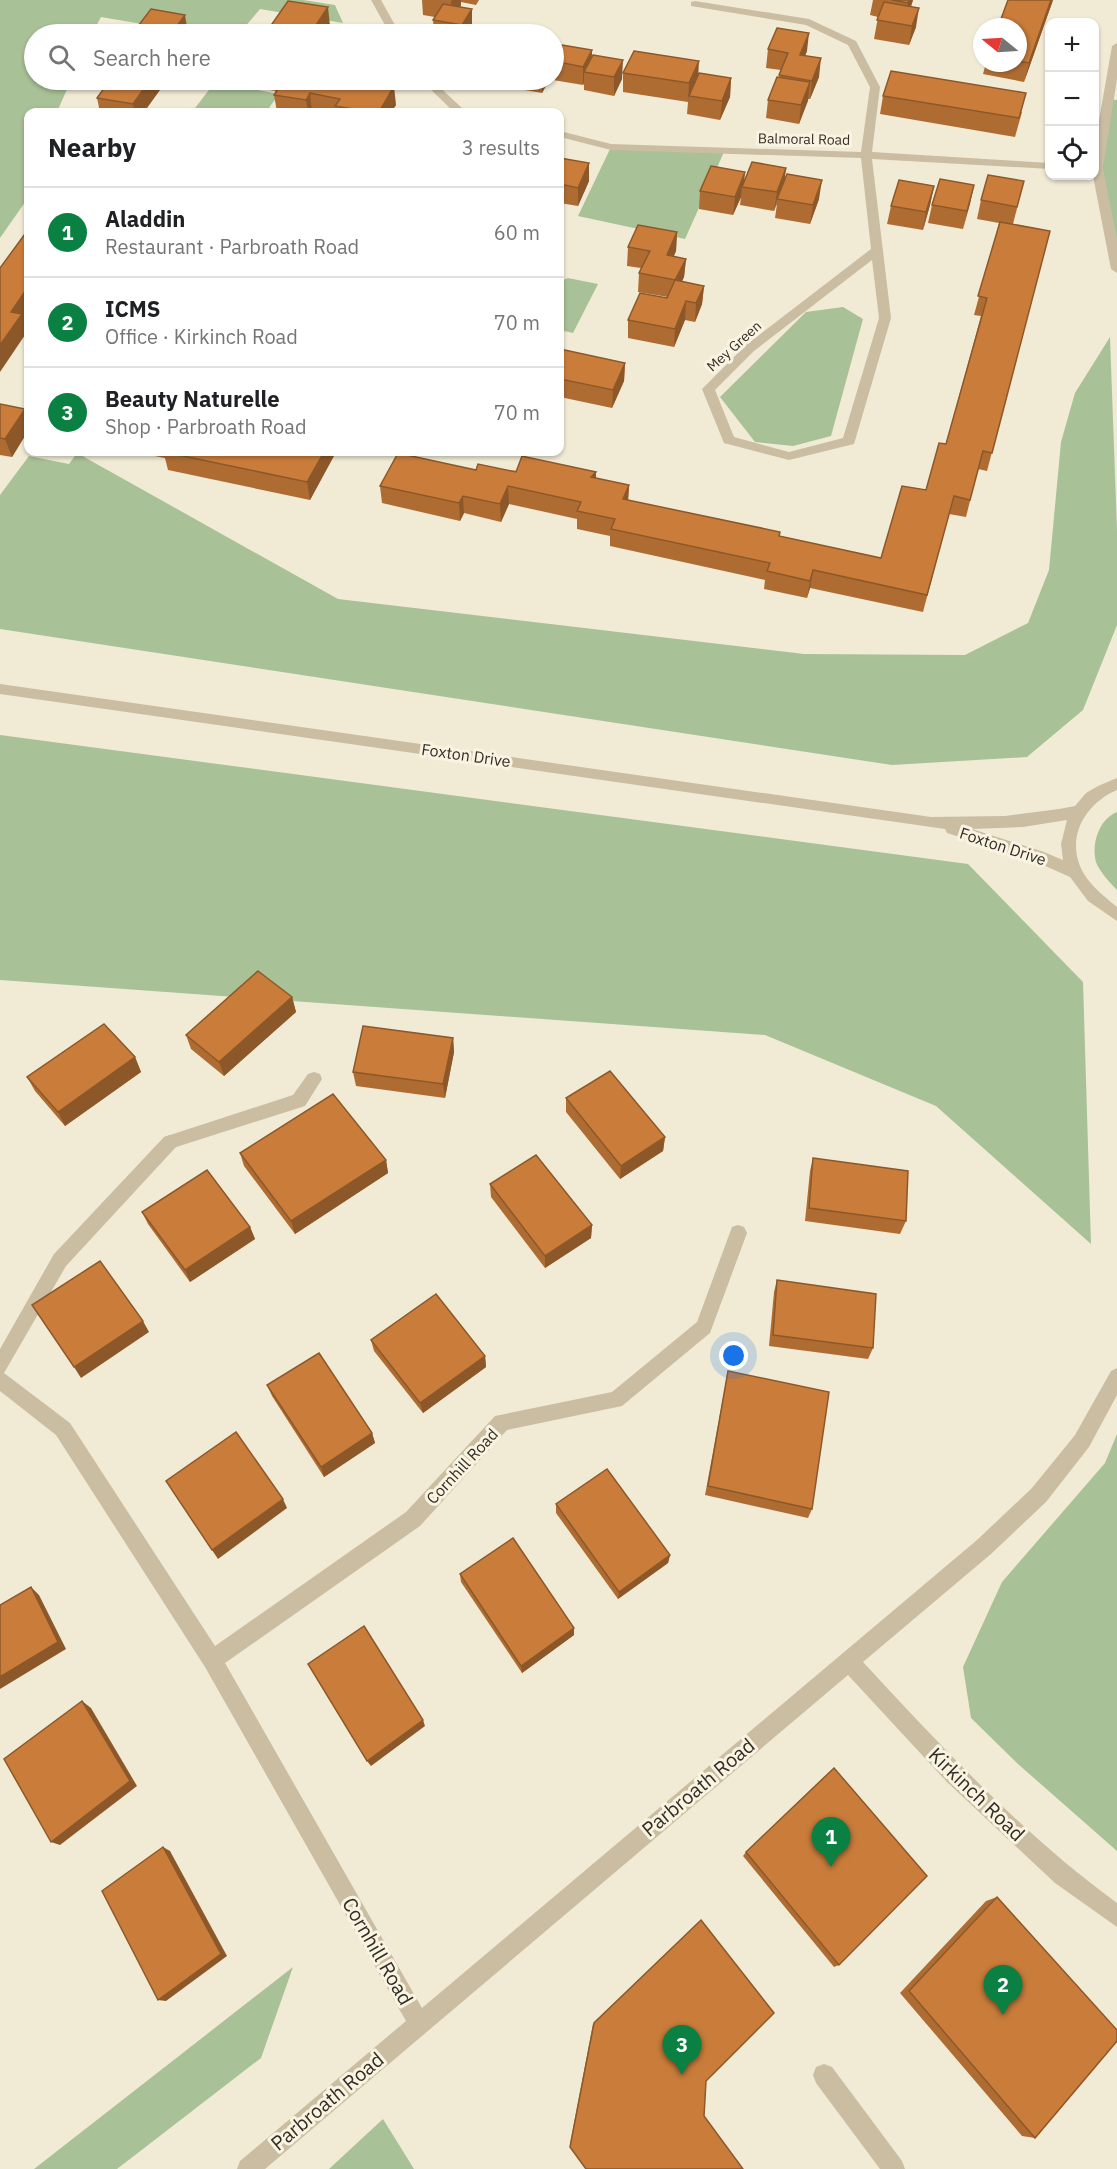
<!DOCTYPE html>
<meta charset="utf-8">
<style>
:root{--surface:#fff;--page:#f6f6f6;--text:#202124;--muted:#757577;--line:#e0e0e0;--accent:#0b8043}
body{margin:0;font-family:"IBM Plex Sans",sans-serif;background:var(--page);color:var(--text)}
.controls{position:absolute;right:18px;top:18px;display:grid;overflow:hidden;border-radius:12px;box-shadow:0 2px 4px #0004}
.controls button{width:54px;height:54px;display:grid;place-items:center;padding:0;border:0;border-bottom:2px solid var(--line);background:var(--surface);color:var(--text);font:30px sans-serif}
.compass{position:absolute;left:973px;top:18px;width:54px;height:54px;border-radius:50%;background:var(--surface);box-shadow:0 2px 4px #0004;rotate:288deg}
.you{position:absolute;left:734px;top:1356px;width:21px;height:21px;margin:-15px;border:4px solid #fff;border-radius:50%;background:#1a73e8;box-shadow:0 0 0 9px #1a73e833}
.badge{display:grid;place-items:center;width:39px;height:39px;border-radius:50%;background:var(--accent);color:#fff;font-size:20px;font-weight:700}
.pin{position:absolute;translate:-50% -50px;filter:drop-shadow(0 2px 3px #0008)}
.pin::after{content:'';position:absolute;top:32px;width:21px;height:18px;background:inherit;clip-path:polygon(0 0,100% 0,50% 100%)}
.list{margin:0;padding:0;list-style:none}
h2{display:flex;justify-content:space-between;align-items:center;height:78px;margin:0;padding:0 24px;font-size:26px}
h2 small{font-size:20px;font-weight:400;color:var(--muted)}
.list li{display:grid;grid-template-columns:39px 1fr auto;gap:18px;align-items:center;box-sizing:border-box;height:90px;padding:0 24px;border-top:2px solid var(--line)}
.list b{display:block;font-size:22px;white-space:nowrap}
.list p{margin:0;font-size:20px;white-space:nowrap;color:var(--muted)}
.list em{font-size:20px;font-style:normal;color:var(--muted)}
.icon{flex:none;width:33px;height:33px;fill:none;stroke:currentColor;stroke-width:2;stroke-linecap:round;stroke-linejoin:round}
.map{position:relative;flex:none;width:1117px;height:2169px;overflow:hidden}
.search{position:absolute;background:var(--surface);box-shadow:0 2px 4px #0004;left:24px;top:24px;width:540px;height:66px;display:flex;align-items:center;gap:15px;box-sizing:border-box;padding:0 21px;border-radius:33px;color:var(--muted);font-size:22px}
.panel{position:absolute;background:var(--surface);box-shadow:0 2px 4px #0004;left:24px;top:108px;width:540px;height:348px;border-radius:12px}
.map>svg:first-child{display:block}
</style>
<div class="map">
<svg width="1117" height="2169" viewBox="0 0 1117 2169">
<rect width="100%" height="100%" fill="#f1ebd6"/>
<g fill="#a9c196">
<path d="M0 0H303L335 5 343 23 260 9 239 34H201L101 17 92 34H34V80H71L57 112H28V198L0 238Z"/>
<path d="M215 82 279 94 266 112H192Z"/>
<path d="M1108 99 1117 100V269L1097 168Z"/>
<path d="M611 147 724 152 685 239 578 216Z"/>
<path d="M568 278 598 284 573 333 560 330V281Z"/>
<path d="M843 307 863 319 831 436 793 446 755 442 720 397 806 312Z"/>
<path d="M1110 337 1117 530V625L1083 710 1027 757 892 765 0 629V495L29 456 69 464 77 453 338 599 804 654 965 655 1028 623 1049 570 1061 442 1075 393Z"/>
<path d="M0 735 968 864 1083 982 1091 1244 936 1106 765 1035 0 980Z"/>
<path d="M1117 812V890C1111 884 1099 871 1096 862 1091 844 1099 819 1117 812Z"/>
<path d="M1117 1434V1851L1018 1764 971 1718 963 1667 1002 1582 1105 1463Z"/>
<path d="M293 1967 261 2058 117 2169H34Z"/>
<path d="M383 2119 414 2169H329Z"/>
</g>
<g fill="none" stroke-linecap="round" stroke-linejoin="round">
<g fill="#cabda2" fill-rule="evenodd">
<path d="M434 80H444L438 89 434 90 429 87Z"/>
<path d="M314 1072 320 1074 322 1079 305 1106 170 1149 164 1147 162 1142 164 1137 293 1095 308 1074Z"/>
<path d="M824 2064 832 2067 902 2161 905 2169H880L816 2083 813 2075 816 2067Z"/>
</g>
<g fill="#cabda2" fill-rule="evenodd">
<path d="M371 0H381L400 34H390Z"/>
<path d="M695 1 809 19 856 41 880 87 872 152 1050 163V169L872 159 891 318 854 444 789 460 724 443 702 389 746 345 871 249 861 158 611 150 560 137V131L611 144 861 152 870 87 848 45 806 25 691 6V2ZM872 260 879 318 843 438 789 452 734 437 715 390 754 351Z"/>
<path d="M1117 43V79L1103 168 1117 239V273L1111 269 1093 176 1094 149 1112 46Z"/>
<path d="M421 80H432L462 108 473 112H454Z"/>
<path d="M0 684 931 817 1005 816 1059 809 1075 806 1086 793 1098 786 1117 778V790C1084 804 1064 840 1084 874 1092 887 1105 897 1117 907V921L1088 901 1070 877 1034 861 947 833 945 829 0 694ZM1067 820 1061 844 1063 860 1044 852 972 829 1023 827Z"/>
<path d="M170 1135 176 1137 178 1142 176 1147 66 1266 4 1373 70 1423 215 1646 406 1512 495 1416 612 1392 697 1322 732 1227 738 1225 744 1227 747 1233 710 1333 622 1406 507 1430 420 1526 225 1663 422 2008 977 1540 1032 1488 1075 1435 1111 1371 1117 1368V1395L1089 1447 1046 1502 991 1554 863 1662C943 1748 1022 1834 1117 1903V1927L1055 1883 947 1782 848 1675 265 2169H237L240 2161 406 2021 205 1667 56 1435 0 1391V1349L54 1254 164 1137Z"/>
</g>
</g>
<g fill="#ae6c33">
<path d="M422 0H479L476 5 461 2V5L460 7 472 9V28L468 34H434L433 20 435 17 423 15Z"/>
<path d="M873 0H913L911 7 916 27 909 45 874 39 878 17 870 15Z"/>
<path d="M1053 0 1024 82 983 74 986 63H1018V27Z"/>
<path d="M768 49 807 51 805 56 819 77 810 99H808L799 124 766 118 768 100 779 77 781 70 766 68Z"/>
<path d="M592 50V58L622 79 614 96 584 90V83L583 85 553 80 554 61Z"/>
<path d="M623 73 698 74 731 78 730 97 720 120 687 114 688 102 623 92Z"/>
<path d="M110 80H161L162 87 144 112H100L97 98Z"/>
<path d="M244 80H356L396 105 391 112H277L274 95 276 91 245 86Z"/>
<path d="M512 80H549L542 93 513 88Z"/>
<path d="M883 96 1022 112 1015 137 880 114Z"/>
<path d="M560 158 589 181 578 206 560 203Z"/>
<path d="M786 168 784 181 819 199 810 224 775 218 777 204 774 211 740 205 741 197 733 215 699 209 700 191 744 180Z"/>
<path d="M1024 181 1013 224 1050 231 987 471 978 469 966 517 949 514 923 612 810 588 807 598 764 589 765 580 610 546V536L577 529V519L509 504 501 522 464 513 460 521 382 503 380 486 476 470 596 472V478L629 485 628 500 780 532V536L881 558 926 490 946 444 981 316 974 315 999 223 977 219 981 200Z"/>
<path d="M974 185 963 229 928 223 932 205Z"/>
<path d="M934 186 930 205 923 230 887 224 891 206Z"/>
<path d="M677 232 676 251 674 256 686 259 684 277 682 281 704 286 702 304 695 322 685 320 674 347 628 338V320L668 297 638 292 639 273 641 268 627 266 628 247Z"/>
<path d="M560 349 625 363 624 381 612 408 560 397Z"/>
<path d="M0 404 25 409 28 420V431L12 457 0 455Z"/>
<path d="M134 452H336L310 500 168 470 165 458Z"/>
<path d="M292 997 296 1012 224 1076 191 1049 186 1035Z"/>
<path d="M453 1038 454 1052 445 1098 356 1086 353 1072Z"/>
<path d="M135 1057 141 1072 65 1126 35 1091 27 1077Z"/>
<path d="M566 1098 665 1137 663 1151 620 1179 566 1112Z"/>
<path d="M240 1153 386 1160 388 1173 295 1234 244 1166Z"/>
<path d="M813 1158 906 1221 900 1234 805 1221 810 1171Z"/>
<path d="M490 1184 592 1225 591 1238 545 1268 491 1197Z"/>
<path d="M142 1212 250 1227 255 1239 190 1282 148 1224Z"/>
<path d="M777 1280 873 1348 868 1359 769 1346 774 1292Z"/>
<path d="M371 1340 485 1356 486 1367 423 1413 374 1351Z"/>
<path d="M728 1371 812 1509 808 1518 705 1495Z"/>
<path d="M267 1385 372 1433 375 1443 324 1477 272 1396Z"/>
<path d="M556 1504 670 1555 668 1563 618 1599 556 1513Z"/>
<path d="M460 1574 574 1635 522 1673 461 1582Z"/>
<path d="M746 1852 839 1965 834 1967 743 1856Z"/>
<path d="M997 1897 1035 2138 1022 2136 900 1993 986 1901Z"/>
<path d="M701 1920 570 2147V2144L593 2024Z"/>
</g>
<g fill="#8d5829">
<path d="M452 0H461V5L452 20 451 2Z"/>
<path d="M909 0H913L905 21 908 3Z"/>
<path d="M1051 0H1053L1024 82 1029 63Z"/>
<path d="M328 7 330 26 324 34H310Z"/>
<path d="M919 8 916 27 909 45 912 26Z"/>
<path d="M472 9V28L468 34H463L462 25Z"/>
<path d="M185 15 188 33 187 34H171Z"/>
<path d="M809 33 807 51 798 73 800 55Z"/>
<path d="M592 50 591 69 584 72V83L583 85V67Z"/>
<path d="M821 58 819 77 810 99 812 81Z"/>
<path d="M623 60 622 79 614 96V77Z"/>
<path d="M699 61 698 80 689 96 688 102 689 83Z"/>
<path d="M731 78 730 97 720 120 722 101Z"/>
<path d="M150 80H161L162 87 144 112H135L133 104Z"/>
<path d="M542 80H549L542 93Z"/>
<path d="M810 82 808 101 799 124 801 105Z"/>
<path d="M394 86 396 105 391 112H379Z"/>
<path d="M310 93 312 112H308L306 100Z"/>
<path d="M589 163V181L578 206V188Z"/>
<path d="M786 168 784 186 777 199 774 211 777 192Z"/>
<path d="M745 172 744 187H742L741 197 733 215 735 197Z"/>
<path d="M822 180 819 199 810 224 813 205Z"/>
<path d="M974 185 970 204 963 229 967 211Z"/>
<path d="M934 186 930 205 923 230 926 212Z"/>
<path d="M677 232 676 251 666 273 667 255Z"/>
<path d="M686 259 684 277 674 299 675 280Z"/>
<path d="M704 286 702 304 695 322 696 303Z"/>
<path d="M28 287V314L24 321 27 332 0 372V345L11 312Z"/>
<path d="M686 301 685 320 674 347 675 329Z"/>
<path d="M625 363 624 381 612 408 613 390Z"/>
<path d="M25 409 28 420V431L12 457 5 439Z"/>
<path d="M324 452H336L310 500 307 482Z"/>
<path d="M596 472V490L591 477Z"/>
<path d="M629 485 628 503 623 499Z"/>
<path d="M508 486 509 504 501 522 500 504Z"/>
<path d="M463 496 464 513 460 521 459 503Z"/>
<path d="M813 570 810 588 807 598 810 581Z"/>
<path d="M292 997 296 1012 224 1076 219 1062Z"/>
<path d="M453 1038 454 1052 445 1098 443 1084Z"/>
<path d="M135 1057 141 1072 65 1126 58 1112Z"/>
<path d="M665 1137 663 1151 620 1179 621 1166Z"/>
<path d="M386 1160 388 1173 295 1234 291 1221Z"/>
<path d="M592 1225 591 1238 545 1268V1256Z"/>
<path d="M250 1227 255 1239 190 1282 185 1270Z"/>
<path d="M143 1321 149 1332 81 1378 74 1367Z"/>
<path d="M485 1356 486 1367 423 1413 420 1403Z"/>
<path d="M372 1433 375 1443 324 1477 321 1467Z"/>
<path d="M283 1499 287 1508 218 1559 212 1550Z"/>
<path d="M670 1555 668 1563 618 1599 619 1592Z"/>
<path d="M31 1587 39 1595 66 1649 0 1689V1677Z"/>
<path d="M574 1628V1635L522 1673 521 1666Z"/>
<path d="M82 1701 91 1708 137 1786 60 1845 51 1842Z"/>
<path d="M423 1720 425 1726 371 1766 367 1761Z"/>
<path d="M163 1847 170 1851 227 1956 166 2001 158 2000Z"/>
</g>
<g fill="#ca7d3b" stroke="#8d5829" stroke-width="1.5">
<path d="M892 0H909L908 3Z"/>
<path d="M1008 0H1051L1029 63 1018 61V27H998Z"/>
<path d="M288 1 328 7 310 34H265Z"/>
<path d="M884 2 919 8 912 26 877 20Z"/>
<path d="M443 4 472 9 462 25 433 20Z"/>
<path d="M151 9 185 15 171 34H132Z"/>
<path d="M777 28 809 33 800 55 821 58 812 81 779 75 788 53 768 49Z"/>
<path d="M562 45 592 50 583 67 554 61Z"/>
<path d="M634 51 699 61 689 83 623 73Z"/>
<path d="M593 55 623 60 614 77 584 72Z"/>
<path d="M891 71 1026 93 1019 118 883 96Z"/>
<path d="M699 73 731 78 722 101 689 96Z"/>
<path d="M777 77 810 82 801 105 768 100Z"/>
<path d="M110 80H150L133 104 97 98Z"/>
<path d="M284 80H356L394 86 379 112H371L335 106 340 99 310 93 306 100 274 95Z"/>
<path d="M560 158 589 163 578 188 560 184Z"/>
<path d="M752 162 786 168 777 192 742 187Z"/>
<path d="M711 166 745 172 735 197 700 191Z"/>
<path d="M787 174 822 180 813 205 777 199Z"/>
<path d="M988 175 1024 181 1017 207 981 200Z"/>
<path d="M940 179 974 185 967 211 932 205Z"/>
<path d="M899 180 934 186 926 212 891 206Z"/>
<path d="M1000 222 1050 231 992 453 983 451 970 500 954 496 927 595 813 570 810 581 767 571 770 563 611 529 615 519 577 511 581 502 508 486 500 504 463 496 459 503 380 486 398 453 476 470 478 464 516 472 522 456 596 472 591 477 629 485 623 499 780 532 779 536 881 558 902 486 926 490 939 443 946 444 987 298 978 296Z"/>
<path d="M638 225 677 232 667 255 686 259 675 280 639 273 650 251 628 247Z"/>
<path d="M25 234 28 235V287L11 312 22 314 0 345V268Z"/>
<path d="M675 280 704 286 696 303 686 301 675 329 628 320 640 293 667 298Z"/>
<path d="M560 349 625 363 613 390 560 379Z"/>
<path d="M0 404 25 409 5 439 0 438Z"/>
<path d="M164 452H324L307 482Z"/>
<path d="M258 971 292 997 219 1062 186 1035Z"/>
<path d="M104 1024 135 1057 58 1112 27 1077Z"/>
<path d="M363 1026 453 1038 443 1084 353 1072Z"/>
<path d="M610 1071 665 1137 621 1166 566 1098Z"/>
<path d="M333 1094 386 1160 291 1221 240 1153Z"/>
<path d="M536 1155 592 1225 545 1256 490 1184Z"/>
<path d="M813 1158 908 1171 906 1221 809 1208Z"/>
<path d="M207 1170 250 1227 185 1270 142 1212Z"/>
<path d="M100 1261 143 1321 74 1367 32 1305Z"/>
<path d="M777 1280 876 1294 873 1348 773 1335Z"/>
<path d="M436 1294 485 1356 420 1403 371 1340Z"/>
<path d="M319 1353 372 1433 321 1467 267 1385Z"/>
<path d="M728 1371 829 1392 812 1509 708 1486Z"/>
<path d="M236 1432 283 1499 212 1550 166 1481Z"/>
<path d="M607 1469 670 1555 619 1592 556 1504Z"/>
<path d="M513 1538 574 1628 521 1666 460 1574Z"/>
<path d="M31 1587 58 1642 0 1677V1605Z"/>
<path d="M364 1626 423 1720 367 1761 308 1664Z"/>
<path d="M82 1701 130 1781 51 1842 4 1759Z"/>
<path d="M834 1768 927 1876 839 1965 746 1852Z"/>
<path d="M163 1847 221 1954 158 2000 102 1891Z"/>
<path d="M997 1897 1117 2030V2041L1035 2138 909 1991Z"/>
<path d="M701 1920 774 2013 706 2081 704 2116 743 2169H586L570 2147 594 2023Z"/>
</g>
<g text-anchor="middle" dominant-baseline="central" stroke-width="6" stroke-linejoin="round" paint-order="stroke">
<g font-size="14" fill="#342d25" stroke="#f9f4e2">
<text transform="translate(804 139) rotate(1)">Balmoral Road</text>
<text transform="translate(734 346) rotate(-42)">Mey Green</text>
</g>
<g font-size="16" fill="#342d25" stroke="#f9f4e2">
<text transform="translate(466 755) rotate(8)">Foxton Drive</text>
<text transform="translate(1003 846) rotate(18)">Foxton Drive</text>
<text transform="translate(462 1466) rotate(-47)">Cornhill Road</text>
</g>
<g font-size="20" fill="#342d25" stroke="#f9f4e2">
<text transform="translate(698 1787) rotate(-40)">Parbroath Road</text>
<text transform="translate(977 1794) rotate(44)">Kirkinch Road</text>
<text transform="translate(378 1951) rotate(60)">Cornhill Road</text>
<text transform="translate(327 2101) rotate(-40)">Parbroath Road</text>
</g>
</g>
</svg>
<div class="controls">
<button>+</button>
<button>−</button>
<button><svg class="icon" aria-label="locate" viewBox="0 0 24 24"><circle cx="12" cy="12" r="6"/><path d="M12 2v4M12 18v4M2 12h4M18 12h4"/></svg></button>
</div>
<svg class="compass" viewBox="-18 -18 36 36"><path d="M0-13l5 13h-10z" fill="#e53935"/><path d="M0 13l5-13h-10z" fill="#757577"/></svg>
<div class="you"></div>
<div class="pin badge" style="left:831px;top:1867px">1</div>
<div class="pin badge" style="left:1003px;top:2015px">2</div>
<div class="pin badge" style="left:682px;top:2075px">3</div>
<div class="search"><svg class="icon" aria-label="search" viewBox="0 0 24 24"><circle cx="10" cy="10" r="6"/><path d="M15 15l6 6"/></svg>Search here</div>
<section class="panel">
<h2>Nearby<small>3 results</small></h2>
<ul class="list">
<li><span class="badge">1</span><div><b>Aladdin</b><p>Restaurant · Parbroath Road</p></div><em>60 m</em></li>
<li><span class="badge">2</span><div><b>ICMS</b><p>Office · Kirkinch Road</p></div><em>70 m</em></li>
<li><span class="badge">3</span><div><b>Beauty Naturelle</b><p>Shop · Parbroath Road</p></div><em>70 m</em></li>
</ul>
</section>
</div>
